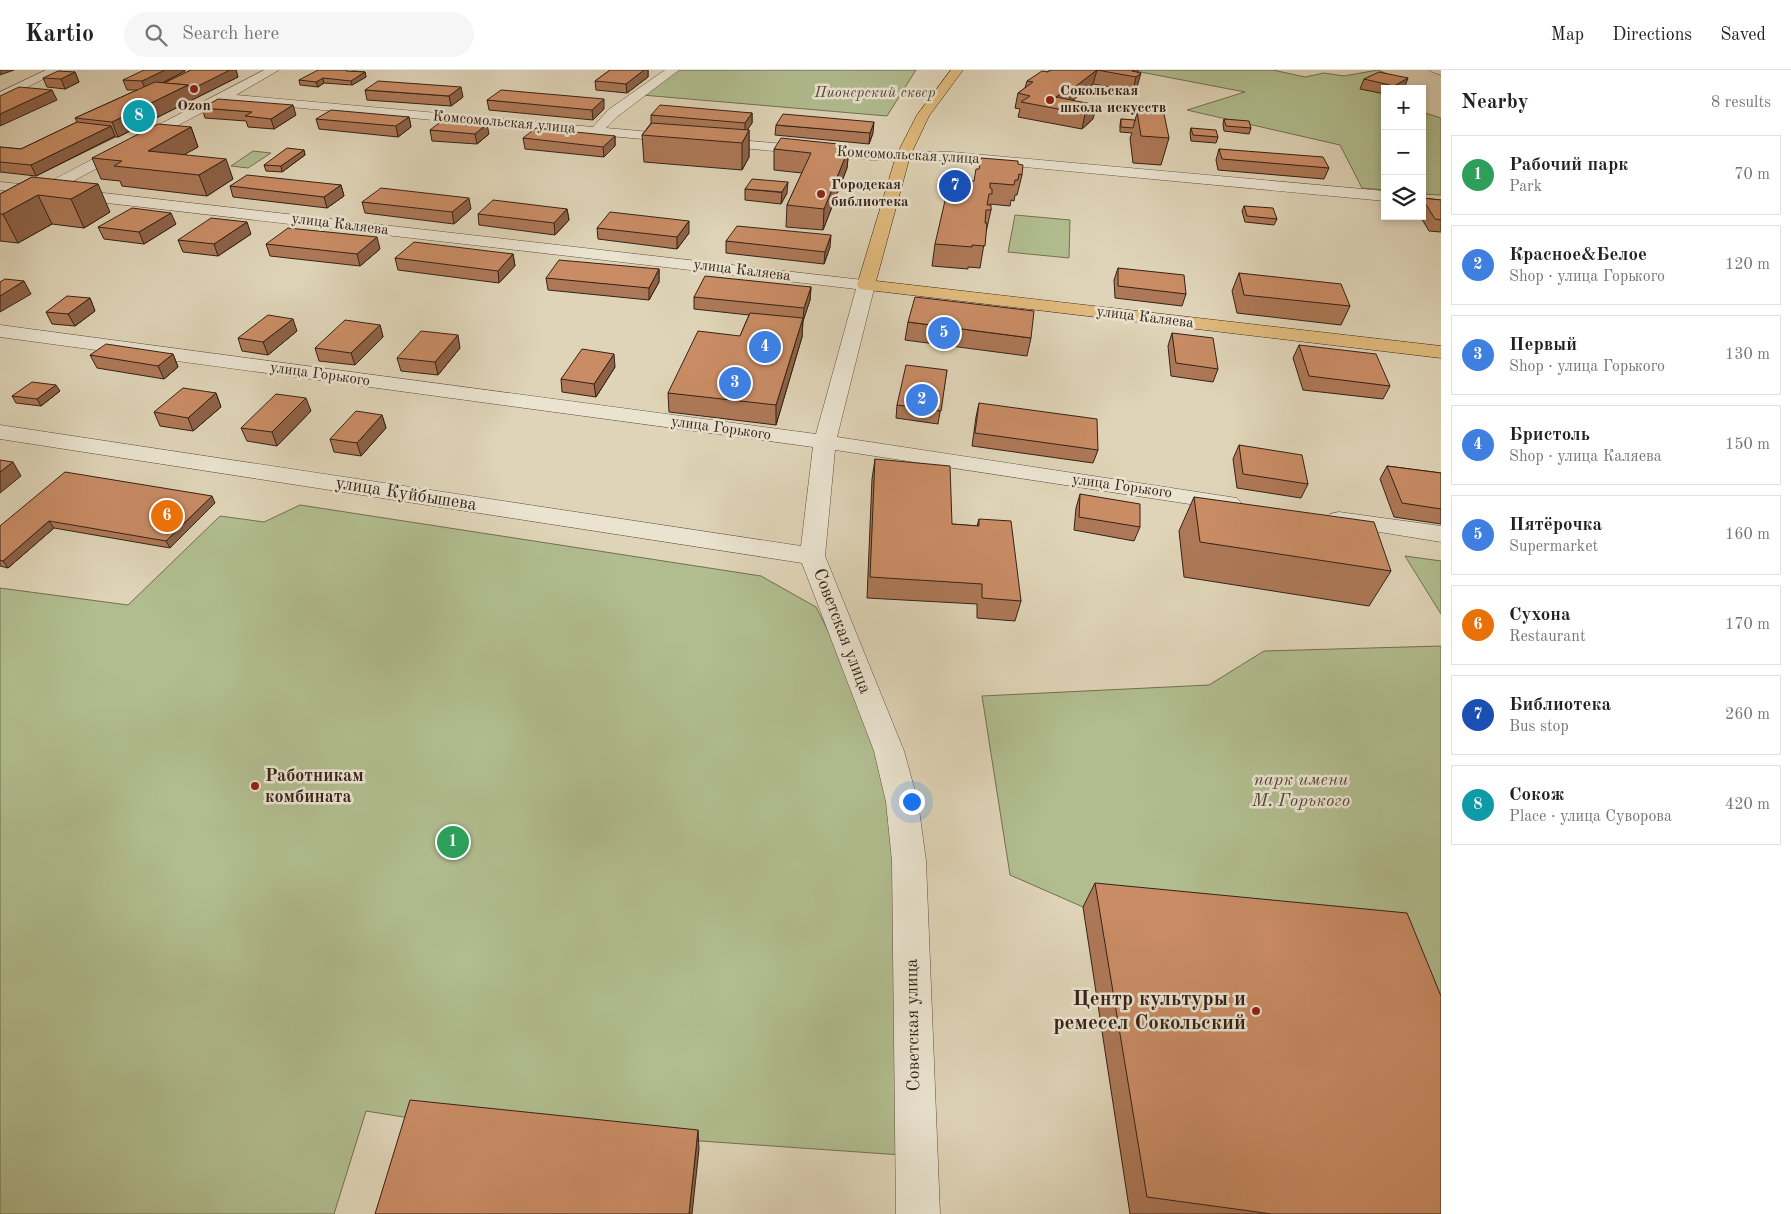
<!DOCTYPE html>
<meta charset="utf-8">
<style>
:root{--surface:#fff;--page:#f6f6f6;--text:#202124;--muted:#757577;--line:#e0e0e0;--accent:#8f2418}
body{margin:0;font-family:"Old Standard TT",serif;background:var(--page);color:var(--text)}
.controls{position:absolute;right:15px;top:15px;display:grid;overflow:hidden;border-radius:0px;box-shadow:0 2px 8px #0003}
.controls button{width:45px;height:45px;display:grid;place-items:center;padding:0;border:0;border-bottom:1px solid var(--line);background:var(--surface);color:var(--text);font:25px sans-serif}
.you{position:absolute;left:911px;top:731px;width:18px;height:18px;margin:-12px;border:4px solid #fff;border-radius:50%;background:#1a73e8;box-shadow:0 0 0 8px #1a73e833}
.badge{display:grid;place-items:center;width:32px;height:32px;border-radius:50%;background:var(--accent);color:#fff;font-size:16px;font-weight:700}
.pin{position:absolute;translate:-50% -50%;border:2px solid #fff;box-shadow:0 1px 5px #0006}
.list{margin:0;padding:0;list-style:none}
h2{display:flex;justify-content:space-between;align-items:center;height:65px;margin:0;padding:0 20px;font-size:21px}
h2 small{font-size:16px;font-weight:400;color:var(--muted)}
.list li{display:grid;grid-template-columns:32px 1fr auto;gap:15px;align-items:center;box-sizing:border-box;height:80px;margin:0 10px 10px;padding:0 10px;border:1px solid var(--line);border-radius:0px}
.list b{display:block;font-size:19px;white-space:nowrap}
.list p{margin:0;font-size:16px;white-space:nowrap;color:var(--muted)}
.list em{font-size:16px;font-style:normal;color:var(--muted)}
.icon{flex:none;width:28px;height:28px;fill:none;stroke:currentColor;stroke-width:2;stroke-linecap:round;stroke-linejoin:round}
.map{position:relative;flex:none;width:1441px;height:1144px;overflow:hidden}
header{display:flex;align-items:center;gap:30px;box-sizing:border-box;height:70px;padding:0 25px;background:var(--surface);border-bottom:1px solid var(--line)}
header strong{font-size:24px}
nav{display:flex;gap:28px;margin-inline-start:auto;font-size:18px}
.search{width:350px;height:45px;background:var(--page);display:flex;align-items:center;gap:12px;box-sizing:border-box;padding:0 18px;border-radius:28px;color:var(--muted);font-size:19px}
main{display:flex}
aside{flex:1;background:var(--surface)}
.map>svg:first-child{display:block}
</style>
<header>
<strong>Kartio</strong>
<div class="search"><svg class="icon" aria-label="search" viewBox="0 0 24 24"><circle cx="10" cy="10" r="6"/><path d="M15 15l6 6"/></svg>Search here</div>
<nav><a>Map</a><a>Directions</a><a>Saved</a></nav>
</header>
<main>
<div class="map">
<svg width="1441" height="1144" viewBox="0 0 1441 1144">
<rect width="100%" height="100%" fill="#dfd4b7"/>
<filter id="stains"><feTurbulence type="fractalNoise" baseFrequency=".004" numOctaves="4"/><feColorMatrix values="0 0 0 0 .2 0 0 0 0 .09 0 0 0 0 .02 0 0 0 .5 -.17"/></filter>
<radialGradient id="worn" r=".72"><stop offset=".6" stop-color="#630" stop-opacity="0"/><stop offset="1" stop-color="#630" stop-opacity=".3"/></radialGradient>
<g fill="#b1bd8f" stroke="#736f53">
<path d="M678 0H916L887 46 642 25Z"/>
<path d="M1130 0H1273L1305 7 1324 3 1344 6 1378 0 1390 5 1380 21 1385 24V120L1362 118 1340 75 1187 40 1245 22Z"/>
<path d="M1422 42 1441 48V125L1422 124Z"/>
<path d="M253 81 271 83 248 98 231 96Z"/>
<path d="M1015 145 1070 150 1069 188 1008 182Z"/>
<path d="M300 435 761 506 816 537 889 681 916 1086 441 1053 366 1041 334 1144H0V518L128 535 220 446 264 452Z"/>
<path d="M1405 486 1441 491V544Z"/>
<path d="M1441 576V1015L1083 837 1010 805 982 626 1209 615 1264 581Z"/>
</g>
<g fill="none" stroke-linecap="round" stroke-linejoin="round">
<defs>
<g id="minor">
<path d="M46 0H61L0 31V22Z"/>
<path d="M264 0H279L236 25 593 57 608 40 665 0H679L618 46 606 58 873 82H951L1385 121V131L951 90H873L224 31 60 118 872 211 875 215 837 367 1237 428 1241 433 1237 438 1229 440 835 380 825 486 904 681 918 732 926 791 940 1144H896L892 791 886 732 874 681 802 493 0 369V355L801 476 813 377 0 267V255L816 364 856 219 46 126 0 149V138L27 124 0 120V112L41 116Z"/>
<path d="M1430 0H1441V5L1432 2Z"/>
<path d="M1339 442 1441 456V472L1330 454 1327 449 1330 444Z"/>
</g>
<path id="major" d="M951 0H963L929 46 910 86 876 211 1441 276V288L860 219 857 215 896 86 917 45Z"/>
</defs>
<use href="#minor" stroke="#604e3f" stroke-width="1"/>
<use href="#major" stroke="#352117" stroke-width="1"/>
<use href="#minor" fill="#eae3d0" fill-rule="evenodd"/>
<use href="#major" fill="#e0ba7c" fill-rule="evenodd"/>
</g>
<g fill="#ad7857" stroke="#352117">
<path d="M191 0H236L238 7 118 67H115L36 106 0 102V77L21 79 77 52 75 48 137 20H127L123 10 185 1 162 13H164Z"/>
<path d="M610 0H648V7L627 23 596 20 595 11Z"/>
<path d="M1051 0H1138L1137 17 1133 21 1093 14 1073 30 1093 49 1082 59 1018 47 1020 39 1015 38 1018 23 1025 18 1027 11Z"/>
<path d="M354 1 365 2 366 7 352 15 324 13 318 17 300 15 299 10Z"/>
<path d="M75 2 79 12 65 19 47 17 43 8Z"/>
<path d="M1408 8 1404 18 1402 19H1385V24L1360 19 1364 9Z"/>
<path d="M365 20 463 27 451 36 367 30Z"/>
<path d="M487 30 604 39 593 50 489 40Z"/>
<path d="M202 38 296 45 274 59 248 57 246 51 205 48Z"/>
<path d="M1137 42 1169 68 1161 95 1133 93 1130 68 1132 63 1120 62V55L1121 49 1135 51Z"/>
<path d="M752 43V53L747 60H749V87L742 100 644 92 642 65 651 53V45Z"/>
<path d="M409 47 411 57 398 67 319 59 316 49Z"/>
<path d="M1224 49 1251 58 1249 64 1224 61 1223 54Z"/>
<path d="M776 55 873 63 869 74 775 65Z"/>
<path d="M191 57 198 77 184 84 233 109 207 126 122 116 120 111 101 109 92 88Z"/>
<path d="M1191 58 1218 67 1216 73 1191 71 1190 63Z"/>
<path d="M430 60 489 64 477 74 432 71Z"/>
<path d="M615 66V76L604 87 525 79 523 68Z"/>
<path d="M849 78 847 98 823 160 786 157 787 135 802 103 774 100V79Z"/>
<path d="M1219 79 1329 98 1324 109 1218 100 1216 90Z"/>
<path d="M304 80 305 85 282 102 266 101 264 95Z"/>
<path d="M1018 94 1022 105 1017 125H1015L1014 131 1011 130 1010 136 990 134 991 140 986 162 980 198 968 197V199L932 196 935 174 974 111Z"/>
<path d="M32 107 110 142 84 158 52 154 18 173 0 171V124Z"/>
<path d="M341 115 344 126 327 138 233 127 230 116Z"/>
<path d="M745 119 787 123 781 134 745 130Z"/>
<path d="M1422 128 1441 130V162L1429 161 1420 146H1422Z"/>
<path d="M362 132 471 139 454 154 365 143Z"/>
<path d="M1244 136 1277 149 1274 155 1245 152 1242 141Z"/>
<path d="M567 139 569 150 555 165 479 155 478 144Z"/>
<path d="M176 154 144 174 104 169 98 157Z"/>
<path d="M597 158 689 163 677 179 598 169Z"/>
<path d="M251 164 218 186 183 182 178 170Z"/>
<path d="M726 171 830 177 824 194 726 183Z"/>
<path d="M266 174 380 179 360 196 270 186Z"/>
<path d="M513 184 515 196 499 213 398 200 395 188Z"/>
<path d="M1118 198 1186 224 1182 236 1115 228 1114 210Z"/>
<path d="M659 199V212L649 230 548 220 546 208Z"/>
<path d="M1239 203 1350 236 1341 255 1237 243 1232 221Z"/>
<path d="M811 217 810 230 803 251 802 267 776 355 669 342 668 323 740 266 749 245 694 239V227Z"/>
<path d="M90 228 95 241 75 256 52 254 46 242Z"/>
<path d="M908 252 1031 268 1027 286 905 270Z"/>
<path d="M380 255 383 267 355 295 319 291 315 278Z"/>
<path d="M297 261 268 285 242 281 238 268Z"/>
<path d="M1172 263 1218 299 1213 312 1171 306 1168 276Z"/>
<path d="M1299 275 1390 316 1383 329 1303 320 1293 288Z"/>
<path d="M460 278 438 305 401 301 397 288Z"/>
<path d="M173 284 178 297 164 309 97 298 90 285Z"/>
<path d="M615 297 596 327 562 322 561 309Z"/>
<path d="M947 300 938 354 896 348 897 335Z"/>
<path d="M60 321 41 336 16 333 12 326Z"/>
<path d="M216 323 221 337 193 361 160 356 154 342Z"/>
<path d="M979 333 1098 380 1093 393 972 376 976 347Z"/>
<path d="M311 341 277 376 247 371 241 358Z"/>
<path d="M382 345 386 358 361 386 334 382 330 369Z"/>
<path d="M1239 375 1308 414 1301 428 1237 418 1233 389Z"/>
<path d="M875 389 952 454 977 456 979 449 1021 531 1015 551 977 548V534L867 528 872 409Z"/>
<path d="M1387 396 1441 403V454L1394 447 1380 409Z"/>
<path d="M1080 424 1140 457 1134 471 1074 460 1076 438Z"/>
<path d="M1194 427 1391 501 1369 536 1184 507 1179 461Z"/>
<path d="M215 433 170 478 54 458 8 498 0 496V456Z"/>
<path d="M1095 813 1441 1144H1130L1083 837Z"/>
</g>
<g fill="#8d6247" stroke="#352117">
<path d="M0 0H14L0 5Z"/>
<path d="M165 0H185V1L146 21 142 11Z"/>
<path d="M230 0H236L238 7 118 67 112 52 188 15Z"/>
<path d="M644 0H648V7L627 23 626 14Z"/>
<path d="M1097 0 1093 14 1069 33 1072 19Z"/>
<path d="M75 2 79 12 65 19 61 9Z"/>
<path d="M365 2 366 7 352 15 351 11Z"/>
<path d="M1141 3 1137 17 1133 21 1136 7Z"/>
<path d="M323 8 324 13 318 17 316 12Z"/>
<path d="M1408 8 1404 18 1402 19H1392L1394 16Z"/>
<path d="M461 17 463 27 451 36 449 26Z"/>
<path d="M1068 18 1064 33 1056 27Z"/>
<path d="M52 20 57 30 0 56V44Z"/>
<path d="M604 29V39L593 50 592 40Z"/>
<path d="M293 35 296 45 274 59 271 49Z"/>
<path d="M1097 35 1093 49 1082 59 1085 44Z"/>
<path d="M752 43V53L745 63V53Z"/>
<path d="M409 47 411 57 398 67 396 56Z"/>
<path d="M874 52 873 63 869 74 870 63Z"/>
<path d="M487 54 489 64 477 74 475 64Z"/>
<path d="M111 56 115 66 36 106 31 95Z"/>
<path d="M191 57 198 77 155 101 148 81Z"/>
<path d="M749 60V87L742 100V73Z"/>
<path d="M615 66V76L604 87 603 77Z"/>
<path d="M849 78 847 98 823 160 824 139Z"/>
<path d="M304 80 305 85 282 102 281 96Z"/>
<path d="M226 89 233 109 207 126 199 105Z"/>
<path d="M788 112 787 123 781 134 782 122Z"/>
<path d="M98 114 110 142 84 158 71 129Z"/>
<path d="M341 115 344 126 327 138 324 127Z"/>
<path d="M38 125 52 154 18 173 3 144Z"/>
<path d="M469 128 471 139 454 154 452 142Z"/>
<path d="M567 139 569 150 555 165 554 153Z"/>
<path d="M171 143 176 154 144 174 139 162Z"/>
<path d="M689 151V163L677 179V167Z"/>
<path d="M247 152 251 164 218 186 214 174Z"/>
<path d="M831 165 830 177 824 194 825 182Z"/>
<path d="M377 167 380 179 360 196 357 184Z"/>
<path d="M513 184 515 196 499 213 498 201Z"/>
<path d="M659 199V212L649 230V218Z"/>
<path d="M24 211 31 224 0 242V226Z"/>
<path d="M811 217 810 230 803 251 804 238Z"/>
<path d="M90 228 95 241 75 256 68 244Z"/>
<path d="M803 248 802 267 776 355V335Z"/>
<path d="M293 249 297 261 268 285 263 272Z"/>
<path d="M380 255 383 267 355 295 351 283Z"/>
<path d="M458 265 460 278 438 305 435 292Z"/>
<path d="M173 284 178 297 164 309 158 296Z"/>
<path d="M614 284 615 297 596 327 594 314Z"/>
<path d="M56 315 60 321 41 336 37 329Z"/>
<path d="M216 323 221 337 193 361 188 348Z"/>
<path d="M306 328 311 341 277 376 272 362Z"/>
<path d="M382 345 386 358 361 386 357 373Z"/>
<path d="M13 392 21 406 0 423V402Z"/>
<path d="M212 426 215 433 170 478 166 471Z"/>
<path d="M49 451 54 458 8 498 3 491Z"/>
<path d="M698 1060 699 1079 692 1144H689Z"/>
</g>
<g fill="#c98c65" stroke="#352117">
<path d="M144 0H165L142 11 123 10Z"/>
<path d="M191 0H230L190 20 188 15 164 13Z"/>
<path d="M318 0H347L346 1 365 2 351 11 323 8 316 12 299 10Z"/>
<path d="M610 0H644L626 14 595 11Z"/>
<path d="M1051 0H1134L1132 1 1141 3 1136 7 1097 0 1072 19 1068 18 1056 27 1097 35 1085 44 1021 32 1030 26 1018 23 1033 12 1027 11 1042 1 1048 2Z"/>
<path d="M58 1 75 2 61 9 43 8Z"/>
<path d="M1379 2 1408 8 1394 16 1364 9Z"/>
<path d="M378 11 461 17 449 26 365 20Z"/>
<path d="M155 12 188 15 112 52 75 48Z"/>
<path d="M19 17 52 20 0 44V26Z"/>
<path d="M501 20 604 29 592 40 487 30Z"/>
<path d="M218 29 293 35 271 49 245 46 252 42 202 38Z"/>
<path d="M660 35 752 43 745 53 651 45Z"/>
<path d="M331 40 409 47 396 56 316 49Z"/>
<path d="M1137 42 1164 44 1169 68 1141 66Z"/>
<path d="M783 44 874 52 870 63 776 55Z"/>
<path d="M1121 49 1135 50 1133 58 1121 57Z"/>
<path d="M1224 49 1249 51 1251 58 1226 56Z"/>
<path d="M443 50 487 54 475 64 430 60Z"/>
<path d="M77 52 111 56 31 95 0 92V77L21 79Z"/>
<path d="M652 53 749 60 742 73 642 65Z"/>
<path d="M158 54 191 57 148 81 226 89 199 105 114 96 122 91 92 88Z"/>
<path d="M536 58 615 66 603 77 523 68Z"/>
<path d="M1191 58 1216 60 1218 67 1193 65Z"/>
<path d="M781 68 838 74 849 78 824 139 787 135 811 83 774 79Z"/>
<path d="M287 78 304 80 281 96 264 95Z"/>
<path d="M1219 79 1323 87 1329 98 1222 89Z"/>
<path d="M981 88 1018 91V94L1023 95 1022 105 1019 104 1018 110H1015L1014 115 990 113V118L992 119V124H989L987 135H991V140H986L985 153H987L985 176 972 175V177L935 174 950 109 974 111 976 99H979Z"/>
<path d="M247 105 341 115 324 127 230 116Z"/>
<path d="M32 107 98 114 71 129 38 125 3 144H0V124Z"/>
<path d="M752 109 788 112 782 122 745 119Z"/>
<path d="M381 118 469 128 452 142 362 132Z"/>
<path d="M1422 128 1441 130V150L1435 149Z"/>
<path d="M493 130 567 139 554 153 478 144Z"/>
<path d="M1244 136 1273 138 1277 149 1247 146Z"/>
<path d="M132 138 171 143 139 162 98 157Z"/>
<path d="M610 142 689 151 677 167 597 158Z"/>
<path d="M211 148 247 152 214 174 178 170Z"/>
<path d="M737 156 831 165 825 182 726 171Z"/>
<path d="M288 158 377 167 357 184 266 174Z"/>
<path d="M414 172 513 184 498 201 395 188Z"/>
<path d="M559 190 659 199 649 218 546 208Z"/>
<path d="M1118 198 1184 205 1186 224 1118 216Z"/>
<path d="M1239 203 1341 214 1350 236 1244 225Z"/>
<path d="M705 206 811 217 804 238 694 227Z"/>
<path d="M5 209 24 211 0 226V212Z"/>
<path d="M67 226 90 228 68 244 46 242Z"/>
<path d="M915 227 1034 241 1031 268 908 252Z"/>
<path d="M750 243 803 248 776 335 668 323 698 261 740 266Z"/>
<path d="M268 245 293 249 263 272 238 268Z"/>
<path d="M345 250 380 255 351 283 315 278Z"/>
<path d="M421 261 458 265 435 292 397 288Z"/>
<path d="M1172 263 1213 268 1218 299 1176 293Z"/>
<path d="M106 274 173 284 158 296 90 285Z"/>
<path d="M1299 275 1376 284 1390 316 1309 306Z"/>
<path d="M582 279 614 284 594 314 561 309Z"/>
<path d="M906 295 947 300 941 341 897 335Z"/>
<path d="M32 312 56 315 37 329 12 326Z"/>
<path d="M183 318 216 323 188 348 154 342Z"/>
<path d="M276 324 306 328 272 362 241 358Z"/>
<path d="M979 333 1097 349 1098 380 975 363Z"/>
<path d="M356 341 382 345 357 373 330 369Z"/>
<path d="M1239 375 1302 385 1308 414 1243 404Z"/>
<path d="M875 389 950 396 952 454 979 456V449L1011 451 1021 531 982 528V514L870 507Z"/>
<path d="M0 390 13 392 0 402Z"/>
<path d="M1387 396 1441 403V439L1402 433Z"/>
<path d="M65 402 212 426 166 471 49 451 3 491 0 490V456Z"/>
<path d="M1080 424 1140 434V457L1079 447Z"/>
<path d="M1194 427 1374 452 1391 501 1200 472Z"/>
<path d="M1095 813 1407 843 1441 926V1144H1272L1147 1127Z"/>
<path d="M410 1030 698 1060 689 1144H375Z"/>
</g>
<g fill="#8f2418" stroke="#eae3d0" stroke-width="2">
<circle cx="194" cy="19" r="5"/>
<circle cx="1050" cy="30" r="5"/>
<circle cx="821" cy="124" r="5"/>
<circle cx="255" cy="716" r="5"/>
<circle cx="1256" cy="941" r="5"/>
</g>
<g text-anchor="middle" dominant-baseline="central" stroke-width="5" stroke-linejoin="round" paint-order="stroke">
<g font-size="15" font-weight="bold" fill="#352117" stroke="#eae3d0" text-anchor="start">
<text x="1060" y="21">Сокольская<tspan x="1060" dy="17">школа искусств</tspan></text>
<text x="194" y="36" text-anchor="middle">Ozon</text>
<text x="831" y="115">Городская<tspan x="831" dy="17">библиотека</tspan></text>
</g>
<g font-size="15" font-style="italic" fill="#544835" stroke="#eae3d0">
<text x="875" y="23">Пионерский сквер</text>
</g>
<g font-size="15" fill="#352117" stroke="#eae3d0">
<text transform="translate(504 53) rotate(5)">Комсомольская улица</text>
<text transform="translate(908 86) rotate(3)">Комсомольская улица</text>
<text transform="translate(340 155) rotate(7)">улица Каляева</text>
<text transform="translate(742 201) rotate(7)">улица Каляева</text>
<text transform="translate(1145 248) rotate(7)">улица Каляева</text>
<text transform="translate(320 305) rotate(8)">улица Горького</text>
<text transform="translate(721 359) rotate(8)">улица Горького</text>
<text transform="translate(1122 417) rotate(8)">улица Горького</text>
</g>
<g font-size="18" fill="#352117" stroke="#eae3d0">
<text transform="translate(406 424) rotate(9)">улица Куйбышева</text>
<text transform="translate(842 561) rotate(69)">Советская улица</text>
<text transform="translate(913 955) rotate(-91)">Советская улица</text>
</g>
<g font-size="18" font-weight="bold" fill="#352117" stroke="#eae3d0" text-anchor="start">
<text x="265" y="706">Работникам<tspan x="265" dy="21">комбината</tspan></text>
</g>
<g font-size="18" font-style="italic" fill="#544835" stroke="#eae3d0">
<text x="1301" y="710">парк имени<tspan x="1301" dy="21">М. Горького</tspan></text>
</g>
<g font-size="21" font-weight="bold" fill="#352117" stroke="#eae3d0" text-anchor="end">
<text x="1246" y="929">Центр культуры и<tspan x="1246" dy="24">ремесел Сокольский</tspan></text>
</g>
</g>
<rect width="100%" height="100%" filter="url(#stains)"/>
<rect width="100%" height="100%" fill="url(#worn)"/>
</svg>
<div class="controls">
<button>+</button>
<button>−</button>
<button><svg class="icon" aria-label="layers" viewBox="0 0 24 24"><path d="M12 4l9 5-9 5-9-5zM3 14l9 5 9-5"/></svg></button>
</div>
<div class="you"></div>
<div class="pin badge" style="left:453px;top:772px;background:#2e9e5b">1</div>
<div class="pin badge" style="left:922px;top:330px;background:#3f7fe0">2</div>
<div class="pin badge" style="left:735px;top:313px;background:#3f7fe0">3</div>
<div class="pin badge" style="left:765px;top:277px;background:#3f7fe0">4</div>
<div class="pin badge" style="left:944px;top:263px;background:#3f7fe0">5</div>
<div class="pin badge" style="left:167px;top:446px;background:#e8710a">6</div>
<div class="pin badge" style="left:955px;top:116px;background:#1a4fb4">7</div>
<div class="pin badge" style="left:139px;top:46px;background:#0f9aa8">8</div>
</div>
<aside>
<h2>Nearby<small>8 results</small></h2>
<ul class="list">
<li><span class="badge" style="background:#2e9e5b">1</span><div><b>Рабочий парк</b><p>Park</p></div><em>70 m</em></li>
<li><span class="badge" style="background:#3f7fe0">2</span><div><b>Красное&amp;Белое</b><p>Shop · улица Горького</p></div><em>120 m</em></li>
<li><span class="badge" style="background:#3f7fe0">3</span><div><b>Первый</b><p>Shop · улица Горького</p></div><em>130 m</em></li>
<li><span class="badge" style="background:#3f7fe0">4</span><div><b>Бристоль</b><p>Shop · улица Каляева</p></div><em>150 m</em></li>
<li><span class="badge" style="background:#3f7fe0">5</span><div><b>Пятёрочка</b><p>Supermarket</p></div><em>160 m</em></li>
<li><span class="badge" style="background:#e8710a">6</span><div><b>Сухона</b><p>Restaurant</p></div><em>170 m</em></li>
<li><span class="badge" style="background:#1a4fb4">7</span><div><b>Библиотека</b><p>Bus stop</p></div><em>260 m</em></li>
<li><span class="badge" style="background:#0f9aa8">8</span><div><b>Сокож</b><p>Place · улица Суворова</p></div><em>420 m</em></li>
</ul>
</aside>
</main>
